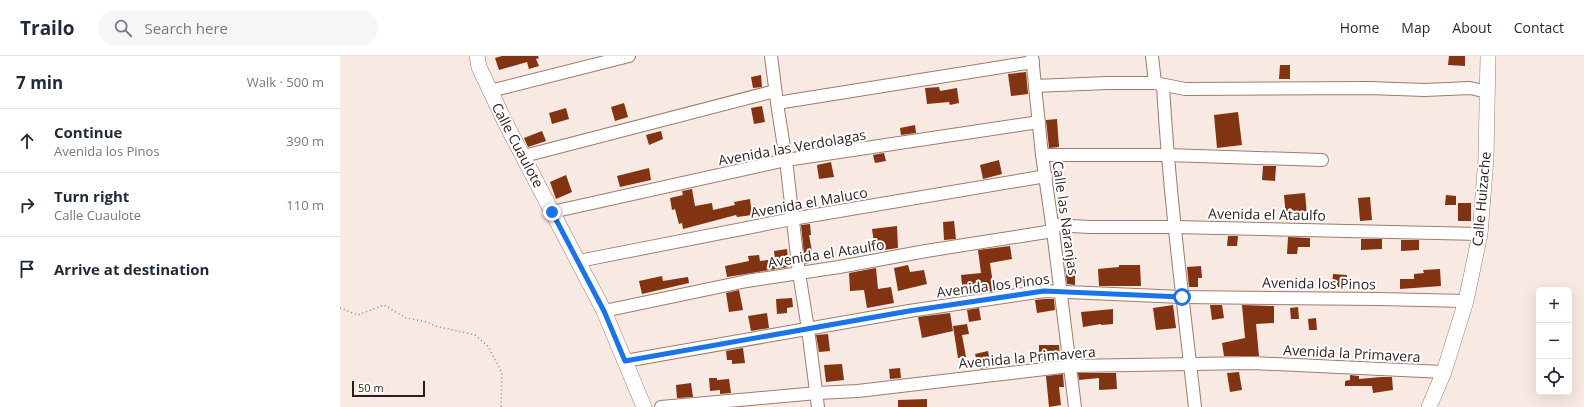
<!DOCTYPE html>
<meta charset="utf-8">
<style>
:root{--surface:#fff;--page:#f6f6f7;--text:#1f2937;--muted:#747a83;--line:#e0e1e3}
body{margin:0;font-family:"Open Sans",sans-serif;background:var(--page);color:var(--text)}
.controls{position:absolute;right:12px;bottom:12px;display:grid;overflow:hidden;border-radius:6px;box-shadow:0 4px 16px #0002}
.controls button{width:36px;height:36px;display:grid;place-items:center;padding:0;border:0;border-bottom:1px solid var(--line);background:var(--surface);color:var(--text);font:20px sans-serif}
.scale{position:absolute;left:12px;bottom:10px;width:73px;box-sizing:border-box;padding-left:4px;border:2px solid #2c1d18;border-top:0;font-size:11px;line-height:14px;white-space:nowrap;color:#2c1d18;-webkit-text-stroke:3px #fff;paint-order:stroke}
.stop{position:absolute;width:12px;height:12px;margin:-9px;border:3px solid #1a73e8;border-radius:50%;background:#fff}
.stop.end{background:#1a73e8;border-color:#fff;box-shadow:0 1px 4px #0008}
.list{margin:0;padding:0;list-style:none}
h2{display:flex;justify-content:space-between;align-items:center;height:52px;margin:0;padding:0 16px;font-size:17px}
h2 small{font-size:13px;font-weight:400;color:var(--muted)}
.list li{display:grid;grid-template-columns:26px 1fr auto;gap:12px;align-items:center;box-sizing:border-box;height:64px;padding:0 16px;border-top:1px solid var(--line)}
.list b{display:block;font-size:15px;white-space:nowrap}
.list p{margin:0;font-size:13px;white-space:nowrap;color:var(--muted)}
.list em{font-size:13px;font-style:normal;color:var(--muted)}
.icon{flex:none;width:22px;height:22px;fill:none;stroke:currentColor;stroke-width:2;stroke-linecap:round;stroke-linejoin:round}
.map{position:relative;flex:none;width:1244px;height:351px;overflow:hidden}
header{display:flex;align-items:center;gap:24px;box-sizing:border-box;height:56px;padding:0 20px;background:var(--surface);border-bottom:1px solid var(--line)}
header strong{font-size:19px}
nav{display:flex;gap:22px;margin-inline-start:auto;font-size:14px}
.search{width:280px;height:36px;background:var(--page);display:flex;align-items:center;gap:10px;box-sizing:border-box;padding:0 14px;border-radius:22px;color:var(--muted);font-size:15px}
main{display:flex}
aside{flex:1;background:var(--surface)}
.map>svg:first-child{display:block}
</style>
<header>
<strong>Trailo</strong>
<div class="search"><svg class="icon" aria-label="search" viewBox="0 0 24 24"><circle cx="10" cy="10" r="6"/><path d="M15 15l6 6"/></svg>Search here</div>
<nav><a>Home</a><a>Map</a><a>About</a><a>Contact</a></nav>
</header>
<main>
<aside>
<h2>7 min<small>Walk · 500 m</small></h2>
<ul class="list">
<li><svg class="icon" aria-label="ahead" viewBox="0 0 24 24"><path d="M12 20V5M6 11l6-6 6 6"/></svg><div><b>Continue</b><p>Avenida los Pinos</p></div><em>390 m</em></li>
<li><svg class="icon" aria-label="right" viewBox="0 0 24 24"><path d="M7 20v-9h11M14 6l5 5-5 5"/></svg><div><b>Turn right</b><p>Calle Cuaulote</p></div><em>110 m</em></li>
<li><svg class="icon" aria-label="arrive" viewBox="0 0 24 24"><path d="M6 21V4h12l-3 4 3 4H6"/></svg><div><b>Arrive at destination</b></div></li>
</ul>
</aside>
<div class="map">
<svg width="1244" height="351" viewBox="0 0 1244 351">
<rect width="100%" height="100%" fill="#f9e9e3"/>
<g fill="#813312">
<path d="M162 0H198L199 2 196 3 199 10 189 13 187 6 159 14 155 2Z"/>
<path d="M1109 0H1125V10L1108 9Z"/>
<path d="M940 9H950V23H939Z"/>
<path d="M686 16 688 38 671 40 668 18Z"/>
<path d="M421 19 422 31 413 32 411 21Z"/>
<path d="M599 31 600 35 617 32 619 47 610 49 609 46 587 48 585 32Z"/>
<path d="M284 47 288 61 275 65 271 51Z"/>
<path d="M422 50 425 66 414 68 411 52Z"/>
<path d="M226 52 229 63 212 68 209 57Z"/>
<path d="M898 56 902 89 877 92 874 59Z"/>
<path d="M717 63 719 91 709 92 706 64Z"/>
<path d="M575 69 576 77 561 79 560 72Z"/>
<path d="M202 75 206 85 188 91 184 82Z"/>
<path d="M321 75 323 83 309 89 306 79Z"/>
<path d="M544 97 546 105 535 107 533 99Z"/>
<path d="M659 104 662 118 643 123 640 109Z"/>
<path d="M491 106 494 121 479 123 477 109Z"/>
<path d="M923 110H936L935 125 922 124Z"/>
<path d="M309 112 311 124 280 131 277 120Z"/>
<path d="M226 119 232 136 216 143 210 126Z"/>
<path d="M352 133 355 150 372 147 373 154 395 149 394 146 410 143 412 159 397 161 396 159 343 173 342 167 339 168 335 153 332 154 330 142 343 139 342 135Z"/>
<path d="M965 137 967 159 946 161 944 139Z"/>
<path d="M1106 139 1116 140V149H1105Z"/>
<path d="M1030 141 1032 164 1020 165 1018 142Z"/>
<rect x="1118" y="147" width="13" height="18"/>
<path d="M614 165 616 183 604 184 603 166Z"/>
<path d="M470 168 471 179H469L474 206 465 208 461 169Z"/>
<path d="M557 170 558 192 530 196 529 187H534L532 173Z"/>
<path d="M888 180H898L897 190H887Z"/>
<path d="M948 181 970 182V191H958L957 198H947Z"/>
<path d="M1021 183H1042V193L1021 194Z"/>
<path d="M1061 184H1079V194L1061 195Z"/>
<path d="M670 190 672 203 650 207 654 235 624 239 623 238 621 219 641 217 638 194Z"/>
<path d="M447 193 449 211 387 221 385 210 409 205 408 200 419 199 420 205 435 203 434 195Z"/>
<path d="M568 209 570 216 584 214 587 228 558 235 554 212Z"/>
<path d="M779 209H800L801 230H759L758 213 779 211Z"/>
<path d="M725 210H735V229L727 228Z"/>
<path d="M861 210 862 222H858V231H849L847 211Z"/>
<path d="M536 212 538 233 551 231 554 247 527 252 524 234 510 235 509 217Z"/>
<path d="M1100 213 1101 230 1060 233V223H1074V218L1084 217 1083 214Z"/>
<path d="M993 218 1007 219 1006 231H992Z"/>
<path d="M322 220 323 225 348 221 349 227 302 238 299 225Z"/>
<path d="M399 234 403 254 389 256 386 237Z"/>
<path d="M452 242 453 251 447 252V257L437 258 436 243Z"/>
<path d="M704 243H714L715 254 697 257 695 244Z"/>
<path d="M833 249 836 272 816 274 813 252Z"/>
<path d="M870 249H882L884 262 872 264Z"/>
<path d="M902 249 934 250V267L916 268 919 300H884L882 287 905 282Z"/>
<path d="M958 251 959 263H951L950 252Z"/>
<path d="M639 252 641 264 629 266 627 254Z"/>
<path d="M773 253V268L761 269V268L743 271 741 256Z"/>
<path d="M427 257 429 272 411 275 408 260Z"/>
<path d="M610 257 613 275 582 282 578 261Z"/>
<path d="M976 262 977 274H969L968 263Z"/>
<path d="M627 268 629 278 622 279 626 301 618 302 613 270Z"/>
<path d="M488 278 490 295 479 296 476 279Z"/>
<path d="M699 289H719L720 302H699Z"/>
<path d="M403 292 405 307 392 308V304H387L386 295Z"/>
<path d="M648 295 651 311 639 313 635 298Z"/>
<path d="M502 308 504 324 486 326 484 309Z"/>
<path d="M560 312 561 322 550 323 549 313Z"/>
<path d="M899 316 902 334 890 336 887 317Z"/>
<path d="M738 317H776L777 333 759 334V322L739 324Z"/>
<path d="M723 318 724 331H719L721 349 709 351 706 320Z"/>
<path d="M1010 319 1019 320V323L1041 321H1052L1053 334 1033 337 1032 330H1005V325L1010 324Z"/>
<path d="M369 322H377V324L389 323 391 337 380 338V334L370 335Z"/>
<path d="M351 327 353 341 337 342 336 329Z"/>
<path d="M587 343V351H558V344Z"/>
</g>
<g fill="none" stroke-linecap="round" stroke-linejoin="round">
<defs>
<g id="minor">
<path d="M431 0 437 47 446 104 459 217 468 273 478 351"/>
<path d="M692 0 702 99 713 175 735 351"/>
<path d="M812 0 815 27"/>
<path d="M823 29C829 137 843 244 855 351"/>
<path d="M695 30 767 27H815L845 33 1028 32 1085 34 1130 32 1148 36"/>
<path d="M150 35 289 0"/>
<path d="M437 47 693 6"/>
<path d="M702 99H827L982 104"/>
<path d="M184 100 435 35"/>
<path d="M212 156 446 104 699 66"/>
<path d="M712 169 750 171H835L1140 178"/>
<path d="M239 205 452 163 706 120"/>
<path d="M264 255 407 225 499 211 586 195 713 175"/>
<path d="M285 305 569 255 704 235 842 241 1039 243 1126 245"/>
<path d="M321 351 477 337 518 335 730 310 912 307 1104 316"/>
</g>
<g id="tertiary">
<path d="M137 0 139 11 165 66 264 255 304 351"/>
<path d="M1089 351 1104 316 1126 245 1140 178 1146 102 1148 0"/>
</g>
</defs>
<use href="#minor" stroke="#9f7b6e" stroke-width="14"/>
<use href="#tertiary" stroke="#9f7b6e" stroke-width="16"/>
<path stroke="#8f7f7a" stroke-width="1.5" stroke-dasharray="1 3" stroke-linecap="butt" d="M0 252 18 259 44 249 66 262 87 266 95 270 135 279 148 290 162 317 161 351"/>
<use href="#minor" stroke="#fff" stroke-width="12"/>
<use href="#tertiary" stroke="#fff" stroke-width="15"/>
</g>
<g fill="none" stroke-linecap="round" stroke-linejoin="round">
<path stroke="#1a73e8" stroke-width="5" d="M212 156 264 255 285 305 569 255 704 235 842 241"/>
</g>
<g text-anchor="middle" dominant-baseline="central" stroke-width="4" stroke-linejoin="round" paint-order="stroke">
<g font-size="14" fill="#2c1d18" stroke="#fff">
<text transform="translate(178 89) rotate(62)">Calle Cuaulote</text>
<text transform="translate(452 91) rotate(-10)">Avenida las Verdolagas</text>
<text transform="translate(1141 143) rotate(-85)">Calle Huizache</text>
<text transform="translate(469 146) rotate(-10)">Avenida el Maluco</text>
<text transform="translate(927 158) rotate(1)">Avenida el Ataulfo</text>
<text transform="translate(726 162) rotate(82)">Calle las Naranjas</text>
<text transform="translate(486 197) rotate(-9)">Avenida el Ataulfo</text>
<text transform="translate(979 227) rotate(1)">Avenida los Pinos</text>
<text transform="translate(653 229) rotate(-7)">Avenida los Pinos</text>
<text transform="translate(1012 297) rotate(3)">Avenida la Primavera</text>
<text transform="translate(687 301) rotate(-5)">Avenida la Primavera</text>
</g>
</g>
</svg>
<div class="controls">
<button>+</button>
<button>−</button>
<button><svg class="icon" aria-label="locate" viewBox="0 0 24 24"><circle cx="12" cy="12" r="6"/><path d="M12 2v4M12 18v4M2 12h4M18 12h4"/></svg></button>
</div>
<div class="scale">50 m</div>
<div class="stop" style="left:842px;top:241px"></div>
<div class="stop end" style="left:212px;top:156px"></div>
</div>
</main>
